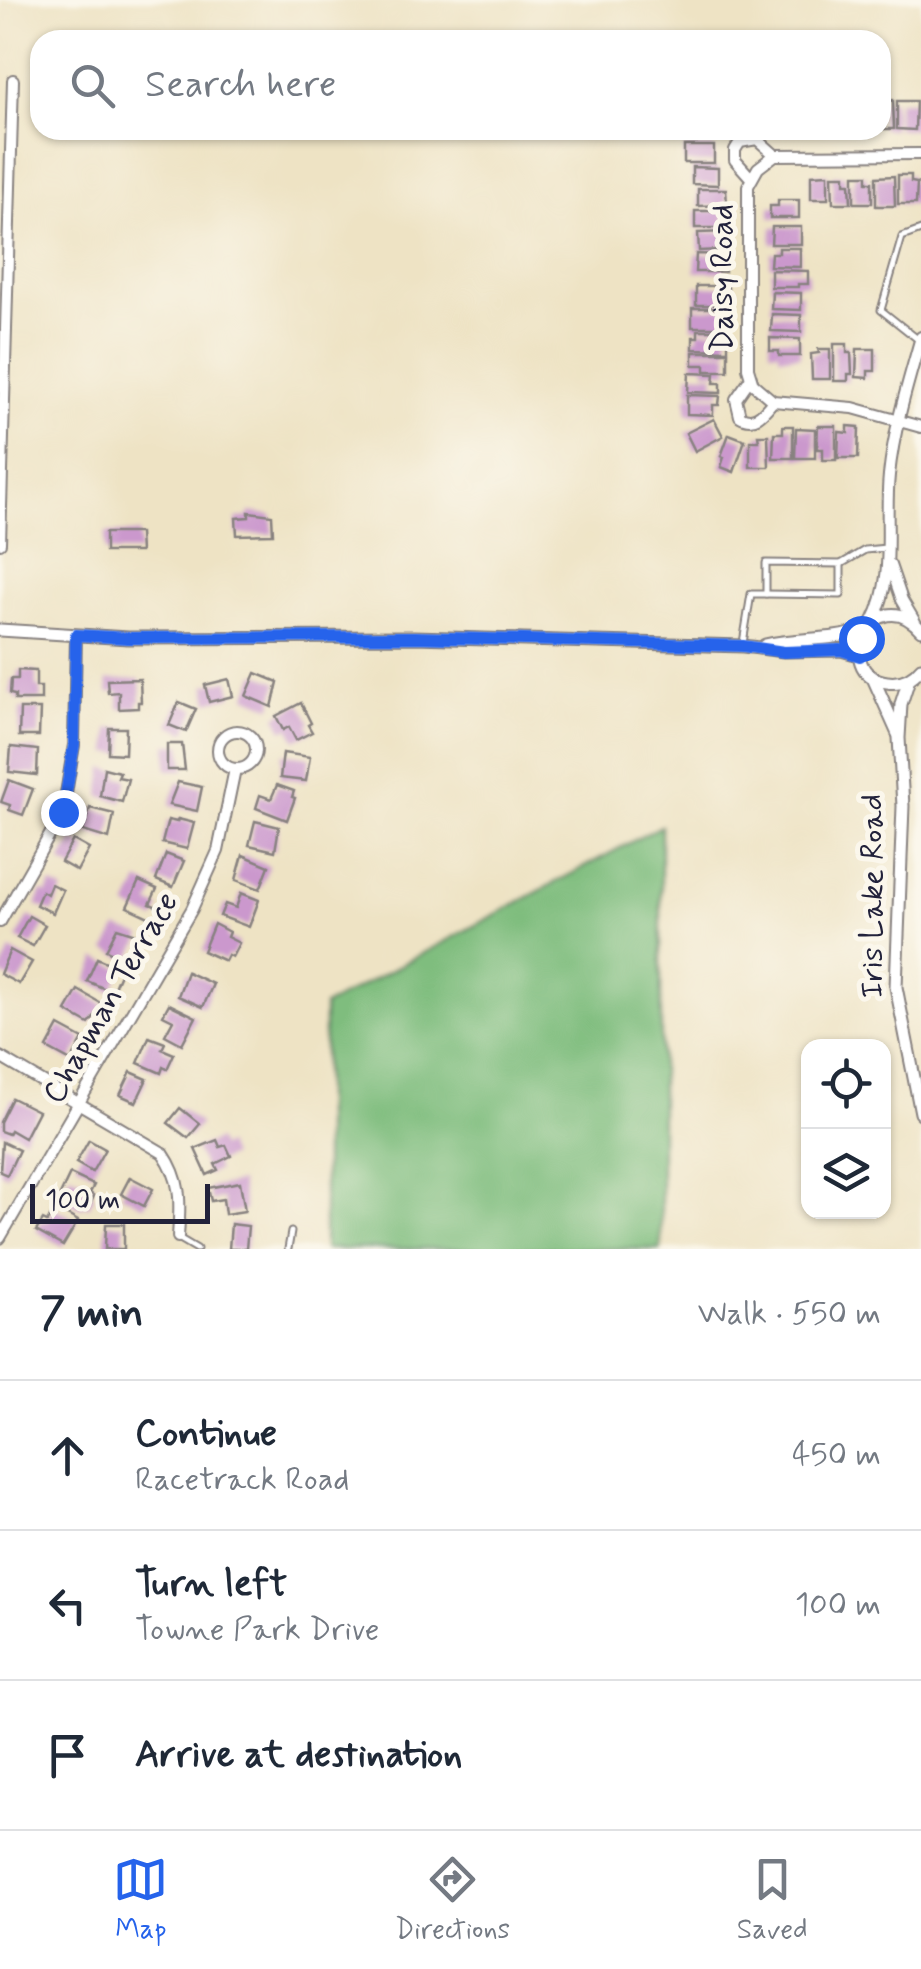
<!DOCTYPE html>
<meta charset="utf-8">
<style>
:root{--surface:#fff;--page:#f6f6f7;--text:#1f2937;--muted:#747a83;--line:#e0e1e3;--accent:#2563eb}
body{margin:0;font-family:Mynerve,sans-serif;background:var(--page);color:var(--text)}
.controls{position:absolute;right:30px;bottom:30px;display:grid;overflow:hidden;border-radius:20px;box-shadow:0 2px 8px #0004}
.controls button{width:90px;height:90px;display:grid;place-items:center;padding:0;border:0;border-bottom:2px solid var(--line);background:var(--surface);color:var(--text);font:50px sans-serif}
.scale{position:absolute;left:30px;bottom:25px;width:180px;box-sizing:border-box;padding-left:10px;border:5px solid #22223b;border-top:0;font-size:28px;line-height:35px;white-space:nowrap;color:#22223b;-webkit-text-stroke:8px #fbf7ec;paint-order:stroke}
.stop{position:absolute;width:30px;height:30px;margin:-22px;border:8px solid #2563eb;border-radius:50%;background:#fff}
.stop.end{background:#2563eb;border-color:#fff;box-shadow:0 2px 10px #0008}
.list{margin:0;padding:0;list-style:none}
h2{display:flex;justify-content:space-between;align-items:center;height:130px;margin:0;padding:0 40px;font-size:42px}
h2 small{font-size:32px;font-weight:400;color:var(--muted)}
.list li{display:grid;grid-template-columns:65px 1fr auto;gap:30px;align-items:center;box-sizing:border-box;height:150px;padding:0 40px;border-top:2px solid var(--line)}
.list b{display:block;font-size:38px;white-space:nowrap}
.list p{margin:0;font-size:32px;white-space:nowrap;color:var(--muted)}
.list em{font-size:32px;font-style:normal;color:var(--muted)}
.icon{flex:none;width:55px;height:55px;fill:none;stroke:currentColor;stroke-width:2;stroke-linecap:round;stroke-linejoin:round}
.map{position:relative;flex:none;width:921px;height:1249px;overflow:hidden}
.search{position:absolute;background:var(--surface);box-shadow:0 2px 8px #0004;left:30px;right:30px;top:30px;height:110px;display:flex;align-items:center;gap:25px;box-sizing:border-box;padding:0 35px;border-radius:30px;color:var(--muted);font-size:38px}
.sheet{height:580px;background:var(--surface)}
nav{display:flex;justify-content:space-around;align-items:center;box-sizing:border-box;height:140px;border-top:2px solid var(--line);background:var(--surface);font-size:28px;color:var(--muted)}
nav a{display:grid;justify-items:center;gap:5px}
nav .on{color:var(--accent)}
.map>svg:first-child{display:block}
</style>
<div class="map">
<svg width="921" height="1249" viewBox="0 0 921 1249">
<rect width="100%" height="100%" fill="#fbf7ec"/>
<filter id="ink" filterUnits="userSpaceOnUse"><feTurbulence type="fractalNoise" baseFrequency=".01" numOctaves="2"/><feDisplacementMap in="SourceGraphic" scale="20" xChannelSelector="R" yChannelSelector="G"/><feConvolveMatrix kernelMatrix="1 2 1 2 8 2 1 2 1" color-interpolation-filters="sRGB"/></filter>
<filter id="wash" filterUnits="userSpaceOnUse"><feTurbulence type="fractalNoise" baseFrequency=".0048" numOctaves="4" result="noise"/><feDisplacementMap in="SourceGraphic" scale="40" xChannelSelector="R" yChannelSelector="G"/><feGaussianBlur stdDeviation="2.25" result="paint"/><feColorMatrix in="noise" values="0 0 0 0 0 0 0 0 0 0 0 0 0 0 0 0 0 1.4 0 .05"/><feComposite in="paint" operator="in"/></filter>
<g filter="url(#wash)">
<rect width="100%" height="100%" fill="#eee3c4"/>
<path fill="#7fbd7e" stroke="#50705c" stroke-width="2.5" d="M661 826V1249H324V1006Z"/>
<g id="blocks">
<g fill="#cb98cd">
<path d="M893 100 894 129H881V101Z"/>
<path d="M897 101H916L915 130 897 129Z"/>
<rect x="684" y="146" width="30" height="17"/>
<path d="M692 167 718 168V185L692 184Z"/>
<path d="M828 174V199H811V175Z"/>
<path d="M832 175H845V183H850L851 203H833Z"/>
<path d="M854 175H867V182H872V203H854Z"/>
<path d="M898 175H911V182L917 183 916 204H898Z"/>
<path d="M894 176 895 206H876V177Z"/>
<path d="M698 189H726L727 205 698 206Z"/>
<path d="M778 200H799V218H770V206H778Z"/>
<path d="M695 211H725L724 228H695Z"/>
<path d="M772 227H801V244H771Z"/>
<path d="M727 232V245H719L720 250 699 251 698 233Z"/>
<path d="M779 248H800V267L770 266 771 253H779Z"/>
<path d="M696 254 725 255V272H695Z"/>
<path d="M771 270 808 271V284H798V287H771Z"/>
<path d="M696 286H728V296H722V305H696Z"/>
<path d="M772 292 801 293V310L771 309Z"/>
<rect x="692" y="308" width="34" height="19"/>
<path d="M772 314 801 315V332L771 331Z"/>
<path d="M698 330H728V350L693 349V337H698Z"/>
<path d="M770 338 800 339V356H779V351H770Z"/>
<path d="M834 344H847V353H851L852 374H848V381H834Z"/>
<path d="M818 349H830V379H812L811 354 819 353Z"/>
<path d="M857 349H875V371H868V378L856 377Z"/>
<path d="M693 352H728V371H705V365H693Z"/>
<path d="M689 373 715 374 714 383H721V393L688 392Z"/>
<path d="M687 395 720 396 719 405H713V415L687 414Z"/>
<path d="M714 419 723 436 695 451 686 433Z"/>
<path d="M783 426H793V458H773L774 433H783Z"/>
<path d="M818 426H836V460H823V449H817Z"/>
<path d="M848 426 859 427 858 458H838L839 432 848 433Z"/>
<path d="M796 428 815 429V458H795Z"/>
<path d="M729 434 745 440 734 472 721 467 724 457 721 456Z"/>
<path d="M758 435H768L769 467H750V441H759Z"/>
<path d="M249 512 272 515 273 534 237 535 236 518 249 517Z"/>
<path d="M105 533H139L140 552H105Z"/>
<path d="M18 670 36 671V687H41V700H15V695L10 694 11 679H18Z"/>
<path d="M256 673 278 682 272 707 246 696Z"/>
<path d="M140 679 141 702H138V708L119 709V692L108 693 107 680Z"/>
<path d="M229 679 233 696 209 702 205 685Z"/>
<path d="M179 702 196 709 186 732 169 725Z"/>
<path d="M301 703 311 723 308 725 312 732 296 740 289 727 283 730 276 716Z"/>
<path d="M20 709H40L39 736H19Z"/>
<path d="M109 728H126L125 754 108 753Z"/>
<path d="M167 744H182L185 770H167Z"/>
<path d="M11 747 38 750 37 775 9 772Z"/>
<path d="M283 753 310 757 306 781 280 778Z"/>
<path d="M104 768 120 772 118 777 128 779 122 802 100 796Z"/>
<path d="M9 780 33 789 23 815 9 810 10 805 1 802Z"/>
<path d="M178 782 202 787 197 811 169 805Z"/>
<path d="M277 785 294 791 292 797 295 798 287 820 256 808 260 795 271 799Z"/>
<path d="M90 808 114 814 109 839 83 831Z"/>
<path d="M178 819 194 823 187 849 162 843 168 820 177 822Z"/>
<path d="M255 821 279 827 275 851 249 845Z"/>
<path d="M73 840 89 849 77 871 61 862Z"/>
<path d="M166 854 184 861 173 887 156 880Z"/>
<path d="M243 855 269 866 260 889 236 880Z"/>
<path d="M139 881 157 889 150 904 160 908 155 920 127 907Z"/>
<path d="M51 884 63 890 53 913 36 905 42 891 47 894Z"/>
<path d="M241 893 259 900 249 927 220 916 225 904 236 908Z"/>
<path d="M29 916 45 925 33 946 17 938Z"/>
<path d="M214 924 229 932 227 937 239 943 232 957 228 955 225 961 203 951Z"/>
<path d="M117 928 142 936 130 961 106 950Z"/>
<path d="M10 950 32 962 19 984 0 974Z"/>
<path d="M97 958 122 969 112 992 87 981Z"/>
<path d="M187 972 213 984 203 1007 178 996Z"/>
<path d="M78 990 104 1005 89 1024 66 1011Z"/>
<path d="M169 1004 196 1017 182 1044 165 1035 173 1020 163 1015Z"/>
<path d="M59 1026 83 1039 71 1061 47 1048Z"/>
<path d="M149 1037 165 1043 162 1049 174 1054 167 1069 163 1067 161 1073 138 1063Z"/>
<path d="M131 1072 147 1079 136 1102 120 1095Z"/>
<path d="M12 1098 38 1111 24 1138 10 1130 8 1134 0 1131V1122Z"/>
<path d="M180 1108 200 1124 188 1138 168 1123Z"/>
<path d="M89 1140 105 1149 92 1172 76 1163Z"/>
<path d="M217 1140 220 1147 226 1145 231 1156 215 1164 218 1170 207 1175 195 1149Z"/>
<path d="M2 1142 19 1150 7 1175 0 1172Z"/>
<path d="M70 1174 94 1185 90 1193 94 1196 89 1207 84 1205 82 1208 59 1197Z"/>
<path d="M130 1177 153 1189 144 1206 121 1194Z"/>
<path d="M240 1182 245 1211 225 1214 223 1199 211 1201 208 1188Z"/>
<path d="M55 1208 78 1221 63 1246 36 1231 43 1220 47 1222Z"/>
<path d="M106 1224H124V1249H105Z"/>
<path d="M231 1224 248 1226 246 1249H229Z"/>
</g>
</g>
</g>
<g filter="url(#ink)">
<use href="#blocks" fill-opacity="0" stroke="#888280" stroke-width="2.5"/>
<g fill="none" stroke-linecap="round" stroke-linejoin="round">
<defs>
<g id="service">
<path d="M920 341 881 310 902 237 921 230"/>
<path d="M766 594 841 595V564"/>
<path d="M743 643 751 594H766V563L841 564 865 550 886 548"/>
<path d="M180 1239 197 1249"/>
<path d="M288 1249 291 1232"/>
</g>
<g id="minor">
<path d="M921 154 775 155 758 168 748 186V368L753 384 773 401 853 408 921 427"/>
<path d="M751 178 735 160V150L740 142 757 139 775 155"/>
<path d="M750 379 736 399 740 416C755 425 764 412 773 401"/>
<path d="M0 543 13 80"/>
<path d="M890 565 902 600 915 622"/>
<path d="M873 621C896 577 884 524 889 475 894 428 908 383 921 337"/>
<circle cx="237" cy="750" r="19"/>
<path d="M0 922 63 812 74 745 76 635"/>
<path d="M0 1057 163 1153C183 1182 180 1204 178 1237"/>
<path d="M0 1238 192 909 218 851 235 769"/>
</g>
<g id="tertiary">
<path d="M0 630 128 638 414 637 743 646 784 651 841 650 859 655"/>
<path d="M921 630C875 578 828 673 887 682 901 684 912 679 921 668"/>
<path d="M765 645C798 637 832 642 864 630"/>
<path d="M873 678 898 734"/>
<path d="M909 679 901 704 899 738 903 806 896 987 921 1113"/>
</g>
</defs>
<use href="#service" stroke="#888280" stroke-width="9"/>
<use href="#minor" stroke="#888280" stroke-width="14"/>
<use href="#tertiary" stroke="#888280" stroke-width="15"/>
<use href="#service" stroke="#fff" stroke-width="5"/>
<use href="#minor" stroke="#fff" stroke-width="10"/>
<use href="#tertiary" stroke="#fff" stroke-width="11"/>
</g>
</g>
<g fill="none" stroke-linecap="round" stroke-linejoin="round" filter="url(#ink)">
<path stroke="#2563eb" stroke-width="12" d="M63 812 74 745 76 635 128 638 414 637 743 646 784 652 841 650 860 656 861 638"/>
</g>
<g text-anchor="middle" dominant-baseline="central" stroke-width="10" stroke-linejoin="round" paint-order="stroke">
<g font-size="32" fill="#22223b" stroke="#fbf7ec">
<text transform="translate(723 278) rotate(-90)">Daisy Road</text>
<text transform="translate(873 896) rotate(-90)">Iris Lake Road</text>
<text transform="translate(111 998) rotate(-60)">Chapman Terrace</text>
</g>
</g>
</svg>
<div class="controls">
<button><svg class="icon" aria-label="locate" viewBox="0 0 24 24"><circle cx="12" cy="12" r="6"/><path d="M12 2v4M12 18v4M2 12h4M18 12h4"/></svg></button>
<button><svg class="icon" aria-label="layers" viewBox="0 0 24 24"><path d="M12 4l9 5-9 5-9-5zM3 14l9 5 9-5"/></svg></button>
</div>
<div class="scale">100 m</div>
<div class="stop" style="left:861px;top:638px"></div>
<div class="stop end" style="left:63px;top:812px"></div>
<div class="search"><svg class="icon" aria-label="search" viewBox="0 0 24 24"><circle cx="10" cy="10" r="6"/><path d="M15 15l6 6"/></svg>Search here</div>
</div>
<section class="sheet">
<h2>7 min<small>Walk · 550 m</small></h2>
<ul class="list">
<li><svg class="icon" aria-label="ahead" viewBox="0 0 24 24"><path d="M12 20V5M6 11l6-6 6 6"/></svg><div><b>Continue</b><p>Racetrack Road</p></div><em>450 m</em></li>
<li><svg class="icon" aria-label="left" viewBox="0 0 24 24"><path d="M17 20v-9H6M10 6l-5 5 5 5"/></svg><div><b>Turn left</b><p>Towne Park Drive</p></div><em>100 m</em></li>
<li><svg class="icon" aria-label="arrive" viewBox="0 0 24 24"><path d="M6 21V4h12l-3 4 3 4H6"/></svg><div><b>Arrive at destination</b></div></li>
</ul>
</section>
<nav>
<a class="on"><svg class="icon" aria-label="map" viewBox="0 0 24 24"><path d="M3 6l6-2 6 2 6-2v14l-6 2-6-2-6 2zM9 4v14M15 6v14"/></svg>Map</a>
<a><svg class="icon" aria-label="directions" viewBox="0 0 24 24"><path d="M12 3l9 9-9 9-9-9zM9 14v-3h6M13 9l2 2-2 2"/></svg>Directions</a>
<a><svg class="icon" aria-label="saved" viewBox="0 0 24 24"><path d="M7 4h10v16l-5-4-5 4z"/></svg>Saved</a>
</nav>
